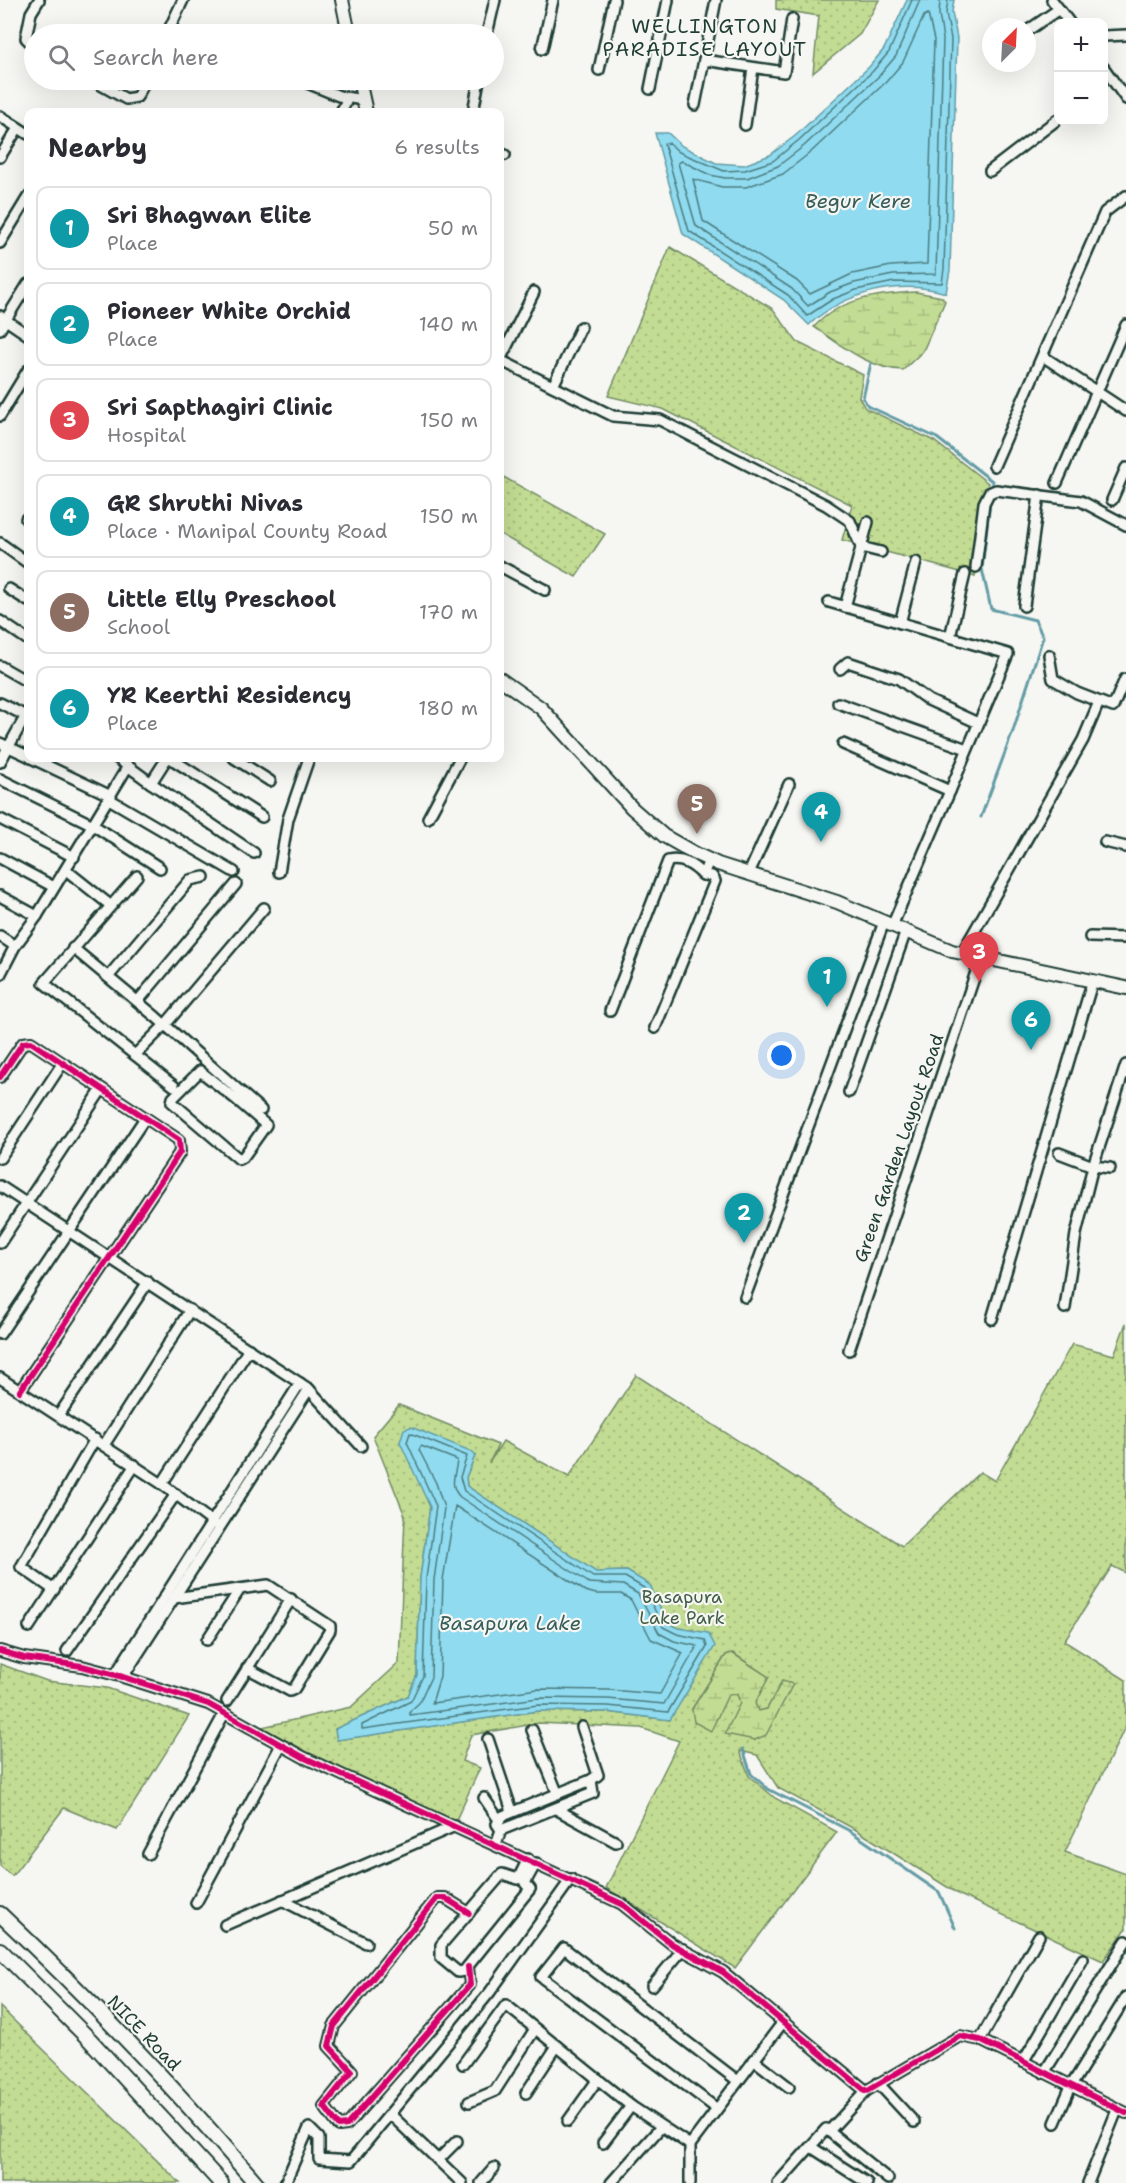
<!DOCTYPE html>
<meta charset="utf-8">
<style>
:root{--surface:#fff;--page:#f7f7f7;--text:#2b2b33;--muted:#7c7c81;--line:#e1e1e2;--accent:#0b8043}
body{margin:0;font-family:"Shantell Sans",sans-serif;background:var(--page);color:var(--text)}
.controls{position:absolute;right:18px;top:18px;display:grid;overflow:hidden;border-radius:12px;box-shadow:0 6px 24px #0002}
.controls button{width:54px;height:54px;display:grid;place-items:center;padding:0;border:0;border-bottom:2px solid var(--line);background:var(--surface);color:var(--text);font:30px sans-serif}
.compass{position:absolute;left:982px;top:18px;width:54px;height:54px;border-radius:50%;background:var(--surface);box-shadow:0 6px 24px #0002;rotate:24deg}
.you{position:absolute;left:782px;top:1056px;width:21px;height:21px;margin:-15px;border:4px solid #fff;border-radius:50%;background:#1a73e8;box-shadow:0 0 0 9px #1a73e833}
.badge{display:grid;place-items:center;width:39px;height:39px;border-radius:50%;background:var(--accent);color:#fff;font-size:20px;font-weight:700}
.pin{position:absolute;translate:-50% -50px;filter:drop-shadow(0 2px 3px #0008)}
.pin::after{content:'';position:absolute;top:32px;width:21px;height:18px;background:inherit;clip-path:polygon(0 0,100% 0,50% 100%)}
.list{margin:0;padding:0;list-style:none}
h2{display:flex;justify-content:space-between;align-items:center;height:78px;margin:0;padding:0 24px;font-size:26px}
h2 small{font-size:20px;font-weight:400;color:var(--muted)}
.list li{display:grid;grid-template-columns:39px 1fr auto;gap:18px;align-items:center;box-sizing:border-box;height:84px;margin:0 12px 12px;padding:0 12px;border:2px solid var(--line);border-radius:12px}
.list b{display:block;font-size:22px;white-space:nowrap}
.list p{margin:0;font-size:20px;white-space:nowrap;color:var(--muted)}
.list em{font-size:20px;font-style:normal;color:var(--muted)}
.icon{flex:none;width:33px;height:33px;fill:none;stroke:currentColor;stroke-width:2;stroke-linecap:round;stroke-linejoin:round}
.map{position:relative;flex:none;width:1126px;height:2183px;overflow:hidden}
.search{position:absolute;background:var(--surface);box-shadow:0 6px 24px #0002;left:24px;top:24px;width:480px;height:66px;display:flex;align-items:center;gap:15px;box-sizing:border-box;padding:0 21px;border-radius:33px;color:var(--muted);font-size:22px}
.panel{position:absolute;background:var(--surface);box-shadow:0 6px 24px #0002;left:24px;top:108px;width:480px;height:654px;border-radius:12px}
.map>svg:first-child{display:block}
</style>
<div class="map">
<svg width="1126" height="2183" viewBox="0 0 1126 2183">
<defs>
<pattern id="grass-dots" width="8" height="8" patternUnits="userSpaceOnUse" patternTransform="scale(1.5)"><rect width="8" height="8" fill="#c3dc93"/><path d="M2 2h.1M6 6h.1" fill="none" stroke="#a7be7f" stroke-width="1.8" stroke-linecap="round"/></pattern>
<pattern id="wetland-marsh" width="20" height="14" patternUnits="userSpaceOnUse" patternTransform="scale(1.5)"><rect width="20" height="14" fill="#c3dc93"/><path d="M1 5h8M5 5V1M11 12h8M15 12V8" fill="none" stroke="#a7be7f"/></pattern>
</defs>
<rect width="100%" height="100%" fill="#f6f6f2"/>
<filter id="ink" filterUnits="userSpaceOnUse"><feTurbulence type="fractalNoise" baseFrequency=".0167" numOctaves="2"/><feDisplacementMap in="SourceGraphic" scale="12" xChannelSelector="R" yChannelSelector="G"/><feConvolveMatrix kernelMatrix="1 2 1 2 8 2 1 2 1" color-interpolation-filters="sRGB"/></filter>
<g filter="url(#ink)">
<g fill="url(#grass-dots)" stroke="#718c64" stroke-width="1.5" fill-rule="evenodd">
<path d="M776 0H879L860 34 813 73 819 16 776 9Z"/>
<path d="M670 247 773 309 797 342 863 375 859 397 865 408 934 441 988 483 975 576 842 540 852 505 663 409 608 396Z"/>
<path d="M500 475 605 534 576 577 500 534Z"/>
<path d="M1126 1323V1573L1112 1566 1064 1641 1126 1680V1725L1065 1852 1126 1874V1929L1103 1961 960 1895 858 1831 778 1788 757 1755 740 1751 749 1776 775 1798 837 1832 735 1968 606 1888 679 1741 641 1728 539 1723 471 1735 462 1761 480 1768 455 1822 322 1760 262 1727 351 1707 399 1663 405 1516 373 1436 399 1405 498 1445 489 1463 503 1441 569 1477 636 1375 902 1546 980 1472 995 1481 1072 1344 1114 1355ZM475 1456 466 1477 467 1486 596 1572 627 1571 649 1585 667 1623 679 1628 708 1633 670 1720 607 1712 538 1711 337 1740 335 1729 408 1696 417 1675 420 1578 430 1507 423 1488ZM733 1653 768 1677 755 1703 758 1711 767 1709 782 1681 755 1740 737 1694 731 1693 692 1709 726 1655Z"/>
<path d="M0 1664 47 1681 107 1688 189 1716 117 1830 64 1808 12 1876 0 1866Z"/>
<path d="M0 2007 180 2183H0Z"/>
</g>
<g fill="url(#wetland-marsh)" stroke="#718c64" stroke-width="1.5">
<path d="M916 292 942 297 945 301 923 351 903 370C869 369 841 345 814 327 840 298 879 294 916 292Z"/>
<path d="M732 1653 769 1677 755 1703 758 1711 767 1709 782 1681 793 1684 766 1735 755 1740 725 1734 740 1703 737 1694 728 1695 711 1731 694 1722 692 1709 726 1655Z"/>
</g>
<g fill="#90dbf0" stroke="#639ca5" stroke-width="1.5">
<path d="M907 0H954L952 12 957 38 950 270 946 293C900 279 844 292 809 325L784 300 683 234 655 133H668L682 146 716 163 744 165 770 155 795 136 869 67 884 49Z"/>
<path d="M411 1427 473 1452 475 1456 466 1477 467 1486 596 1572 627 1571 650 1585 667 1623 679 1628 708 1633 715 1646 670 1720 607 1712 538 1711 337 1740 335 1729 408 1696 417 1675 420 1578 430 1507 400 1442 404 1429Z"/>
</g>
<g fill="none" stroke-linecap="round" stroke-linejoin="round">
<g stroke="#4c7c7f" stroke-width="1.5">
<path d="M912 0 889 52 873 71 799 140 773 161 745 170 724 171 679 152 669 143 664 144 689 231 788 295 807 316 833 299 856 290 894 282 942 283 944 269 951 39 946 13 948 0"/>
<path d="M920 0 896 56 879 76 804 146 778 166 747 178H725L710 175 682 161 678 163 696 226 792 289 808 306 830 292 854 283 893 275 936 274 943 39 939 14 940 0"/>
<path d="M928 14 934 40 927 264 891 266 852 274 810 294 797 281 703 221 693 179 722 187H746L783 174 811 152 886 82 903 62 924 16Z"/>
<path d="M410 1433 467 1456 460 1477 464 1491 593 1577H625L644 1588 663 1627 677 1634 705 1640 707 1647 668 1712 608 1706 538 1705 362 1729V1725L411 1701 423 1676 426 1579 436 1506 407 1442Z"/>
<path d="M421 1446 457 1460C456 1474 448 1485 460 1497L589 1583 623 1585 638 1594 659 1633 674 1641 697 1646 664 1704 608 1699 538 1698 410 1715V1711L419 1703 431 1677 434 1580 444 1508 436 1483 419 1450Z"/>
<path d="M455 1506 585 1591 596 1594H621L631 1600 651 1639 683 1653 660 1694 609 1690 538 1689 432 1703 440 1676 443 1580Z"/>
</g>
<g stroke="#639ca5" stroke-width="3">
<path d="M871 363 863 398 868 406 937 438 992 481V484"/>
<path d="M981 817 1013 731 1043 637 1035 620 991 609 982 569 990 501"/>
<path d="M743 1749 751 1774 768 1789 850 1831 939 1892 955 1928"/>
</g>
<defs>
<g id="minor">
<path d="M1052 0 1069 22"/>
<path d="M1027 31 1059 9"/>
<path d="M167 34 183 0"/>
<path d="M193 34H194"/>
<path d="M487 34 495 0"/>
<path d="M1104 36 1126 35"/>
<path d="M34 46 26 38 31 13 39 0"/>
<path d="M542 49 553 0"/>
<path d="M704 60 784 72 792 19"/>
<path d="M1104 68 1126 99"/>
<path d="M599 70 614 0"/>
<path d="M92 80 126 99 137 97 146 80"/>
<path d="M300 80 339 96 363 100"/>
<path d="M650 89 668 0"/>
<path d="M695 105 716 0"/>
<path d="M341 112 346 102"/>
<path d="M473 112 479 80"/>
<path d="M0 116 28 134"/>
<path d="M745 125 753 68"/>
<path d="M500 153 505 155"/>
<path d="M0 157 18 128"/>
<path d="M990 171 1058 119"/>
<path d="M0 243 28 197"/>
<path d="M0 316 28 335"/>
<path d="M0 329 28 284"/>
<path d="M1044 357 1126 411"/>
<path d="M500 360 613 416 660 420 826 505 850 521 861 547"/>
<path d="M500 360 534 292"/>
<path d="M553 386 581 327"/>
<path d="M0 416 28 370"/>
<path d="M994 466 1105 212 1126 196"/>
<path d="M1057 483 1126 325"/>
<path d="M1112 500 1126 468"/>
<path d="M26 519 28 520"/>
<path d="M0 543 28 563"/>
<path d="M861 547 881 552"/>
<path d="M500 566 545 590"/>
<path d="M976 567 984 503 989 493 996 490 1081 501 1126 525"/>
<path d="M9 589 28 601"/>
<path d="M829 602 1008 654 950 791"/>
<path d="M1024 606 1039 495"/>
<path d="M845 607 868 522"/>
<path d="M0 621 28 640"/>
<path d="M900 623 916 562"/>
<path d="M950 637 965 574"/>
<path d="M1049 655 1053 679 1077 693 1113 707 1125 679"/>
<path d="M0 666 28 682"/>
<path d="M840 669 848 662 899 679 928 700 978 723"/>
<path d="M0 703 26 716"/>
<path d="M838 703 967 749"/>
<path d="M0 743 28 756"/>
<path d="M843 744 950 791 892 926"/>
<path d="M31 758 111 796"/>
<path d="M117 758 151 783 167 758"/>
<path d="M170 758 262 817"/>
<path d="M234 758 270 781"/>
<path d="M0 762 28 712"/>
<path d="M0 779 93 825 160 868"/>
<path d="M151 783 254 853"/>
<path d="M109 799 234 872"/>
<path d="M428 818 460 758"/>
<path d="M0 819 74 857"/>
<path d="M1105 842 1126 847"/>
<path d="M0 858 54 887"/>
<path d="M66 870 110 905"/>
<path d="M279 872 288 819 309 758"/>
<path d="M749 873 789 784"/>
<path d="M137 876 44 983 174 1086"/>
<path d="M0 896 37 916"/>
<path d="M0 936 15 946"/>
<path d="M1090 937 1126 938"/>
<path d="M73 948 156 1017 261 1110"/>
<path d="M962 953 1083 740 1099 702"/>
<path d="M0 975 15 946 37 916 128 766"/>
<path d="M108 977 190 880 204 877"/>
<path d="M138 1001 236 884"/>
<path d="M610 1011 668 861C683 858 693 865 703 875"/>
<path d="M655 1028 715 881 712 876 703 875 709 860"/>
<path d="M135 1055 165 1025 264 908"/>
<path d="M0 1077 23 1043 31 1042 179 1140 180 1152 20 1391"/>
<path d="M849 1092 906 931"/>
<path d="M237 1100 266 1125 244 1156 239 1159 172 1102 173 1098 200 1071 237 1100 242 1093"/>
<path d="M1059 1153 1093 1166 1110 1168"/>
<path d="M0 1158 62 1064"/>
<path d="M0 1186 309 1389 361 1446"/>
<path d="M0 1243 102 1089"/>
<path d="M745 1297 884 922"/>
<path d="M1065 1308 1076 1234 1093 1166 1126 1065"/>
<path d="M992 1319 1092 983"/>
<path d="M0 1334 145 1118"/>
<path d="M849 1350 981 957"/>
<path d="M0 1378 162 1484 216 1525"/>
<path d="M59 1415 148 1282"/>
<path d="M104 1445 190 1310"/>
<path d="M162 1484 249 1349"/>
<path d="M54 1590 21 1567 95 1439"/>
<path d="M174 1598 268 1585 330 1626V1630L294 1689 290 1691 247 1668"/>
<path d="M29 1627 135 1465"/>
<path d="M207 1640 240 1589"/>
<path d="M0 1651 24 1658 82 1666 123 1677 208 1704 303 1757 622 1904 672 1944 723 1972 866 2091 960 2036 980 2040 1126 2113"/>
<path d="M67 1651 176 1494"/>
<path d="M115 1675 300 1383"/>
<path d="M123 1677 309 1389"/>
<path d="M227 1701 291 1599"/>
<path d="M582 1727 598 1775 591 1780"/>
<path d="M532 1730 557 1792"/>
<path d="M488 1739 512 1811"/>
<path d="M484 1798 499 1820"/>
<path d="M556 1809 616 1842"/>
<path d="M496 1844 501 1830 497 1824 503 1816 591 1780 593 1793 501 1830"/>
<path d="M148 1854 224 1714"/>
<path d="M528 1859 518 1879 502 1874 441 1945V1958L458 1972 464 1971 530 1889 525 1883 536 1863"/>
<path d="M282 1900 366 1943"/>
<path d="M196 1903 281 1745"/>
<path d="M225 1925 455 1826"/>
<path d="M468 1967 470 1985 347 2125 339 2126 324 2106 352 2071 329 2046 334 2026 437 1898H445L469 1913"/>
<path d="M652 1986 683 1949"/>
<path d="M980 2040 1039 1936"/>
<path d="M754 2060 789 2087"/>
<path d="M1023 2062 1083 1959"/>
<path d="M463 2064 506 2005 631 2106 690 2145"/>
<path d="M1044 2073 1126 1941"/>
<path d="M878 2083 914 2122"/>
<path d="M526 2093 557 2046"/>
<path d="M469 2102 495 2091 535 2029"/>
<path d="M716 2108 541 1977 564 1948 738 2081"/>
<path d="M391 2115 462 2183"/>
<path d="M568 2121 598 2079"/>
<path d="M1055 2123 1071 2086 1126 1997"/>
<path d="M830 2130 866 2091"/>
<path d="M603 2143 631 2106"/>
<path d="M811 2147 867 2183"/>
<path d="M438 2160 457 2141"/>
<path d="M285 2183 309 2128 319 2138V2159L351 2161 490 1992 571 1879"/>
<path d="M481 2183 494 2168"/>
<path d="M611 2183 661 2127"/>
<path d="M690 2183V2145L783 2022"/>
<path d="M778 2183 826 2129 888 2179"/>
<path d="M1088 2183 1117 2110"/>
</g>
<g id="major">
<path d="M342 0 349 34"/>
<path d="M359 80 366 112"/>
<path d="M500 679 541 708 632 808 664 836 694 853 718 864 837 902 952 951 1126 988"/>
</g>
<g id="highway">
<path d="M0 1914C90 1999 176 2089 256 2183"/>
<path d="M0 1950 90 2040 221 2183"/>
</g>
</defs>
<use href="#minor" stroke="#1f3d34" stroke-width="14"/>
<use href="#major" stroke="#1f3d34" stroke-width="16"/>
<use href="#highway" stroke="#1f3d34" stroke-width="18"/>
<use href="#minor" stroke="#f6f6f2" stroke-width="9"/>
<use href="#major" stroke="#f6f6f2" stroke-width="12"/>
<use href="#highway" stroke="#f6f6f2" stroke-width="14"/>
<defs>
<g id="cycleway">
<path d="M0 1077 23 1043 31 1042 179 1140 180 1152 20 1391"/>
<path d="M0 1651 24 1658 82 1666 123 1677 208 1704 303 1757 622 1904 672 1944 723 1972 866 2091 960 2036 980 2040 1126 2113"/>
<path d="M468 1967 470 1985 347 2125 339 2126 324 2106 352 2071 329 2046 334 2026 437 1898H445L469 1913"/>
</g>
</defs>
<use href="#cycleway" stroke="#f6f6f2" stroke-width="10"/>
<use href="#cycleway" stroke="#d6006c" stroke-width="6"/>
</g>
</g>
<g text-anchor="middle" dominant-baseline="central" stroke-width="4.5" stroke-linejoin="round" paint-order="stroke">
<g font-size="18" fill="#1f3d34" stroke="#f6f6f2">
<text transform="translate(899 1148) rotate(-71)">Green Garden Layout Road</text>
<text transform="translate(144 2033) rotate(46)">NICE Road</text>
</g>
<g font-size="18" fill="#405d47" stroke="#f6f6f2">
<text x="682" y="1597">Basapura<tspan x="682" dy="21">Lake Park</tspan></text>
</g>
<g font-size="20" letter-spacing="1.5" fill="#1f3d34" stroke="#f6f6f2">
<text x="705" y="26">WELLINGTON<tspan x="705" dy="23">PARADISE LAYOUT</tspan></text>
</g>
<g font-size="20" font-style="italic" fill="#365d5a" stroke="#f6f6f2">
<text x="858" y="201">Begur Kere</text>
<text x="510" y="1623">Basapura Lake</text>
</g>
</g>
</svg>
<div class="controls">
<button>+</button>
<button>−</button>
</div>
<svg class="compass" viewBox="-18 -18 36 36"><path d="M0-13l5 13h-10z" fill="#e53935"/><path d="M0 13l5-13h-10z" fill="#7c7c81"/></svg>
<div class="you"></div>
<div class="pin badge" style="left:827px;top:1007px;background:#0f9aa8">1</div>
<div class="pin badge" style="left:744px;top:1243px;background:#0f9aa8">2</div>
<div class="pin badge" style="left:979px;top:982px;background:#e0444e">3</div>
<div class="pin badge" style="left:821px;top:842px;background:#0f9aa8">4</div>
<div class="pin badge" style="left:697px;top:834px;background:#8d6e63">5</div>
<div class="pin badge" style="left:1031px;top:1050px;background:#0f9aa8">6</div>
<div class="search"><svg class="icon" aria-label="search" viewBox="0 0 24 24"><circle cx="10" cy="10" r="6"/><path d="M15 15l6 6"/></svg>Search here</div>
<section class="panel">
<h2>Nearby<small>6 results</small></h2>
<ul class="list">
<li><span class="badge" style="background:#0f9aa8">1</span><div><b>Sri Bhagwan Elite</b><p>Place</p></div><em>50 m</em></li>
<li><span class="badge" style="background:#0f9aa8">2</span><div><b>Pioneer White Orchid</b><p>Place</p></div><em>140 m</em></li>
<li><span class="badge" style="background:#e0444e">3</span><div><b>Sri Sapthagiri Clinic</b><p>Hospital</p></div><em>150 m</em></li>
<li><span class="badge" style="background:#0f9aa8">4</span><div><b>GR Shruthi Nivas</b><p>Place · Manipal County Road</p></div><em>150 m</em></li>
<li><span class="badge" style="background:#8d6e63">5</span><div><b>Little Elly Preschool</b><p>School</p></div><em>170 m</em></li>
<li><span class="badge" style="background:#0f9aa8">6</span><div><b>YR Keerthi Residency</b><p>Place</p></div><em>180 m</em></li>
</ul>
</section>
</div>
